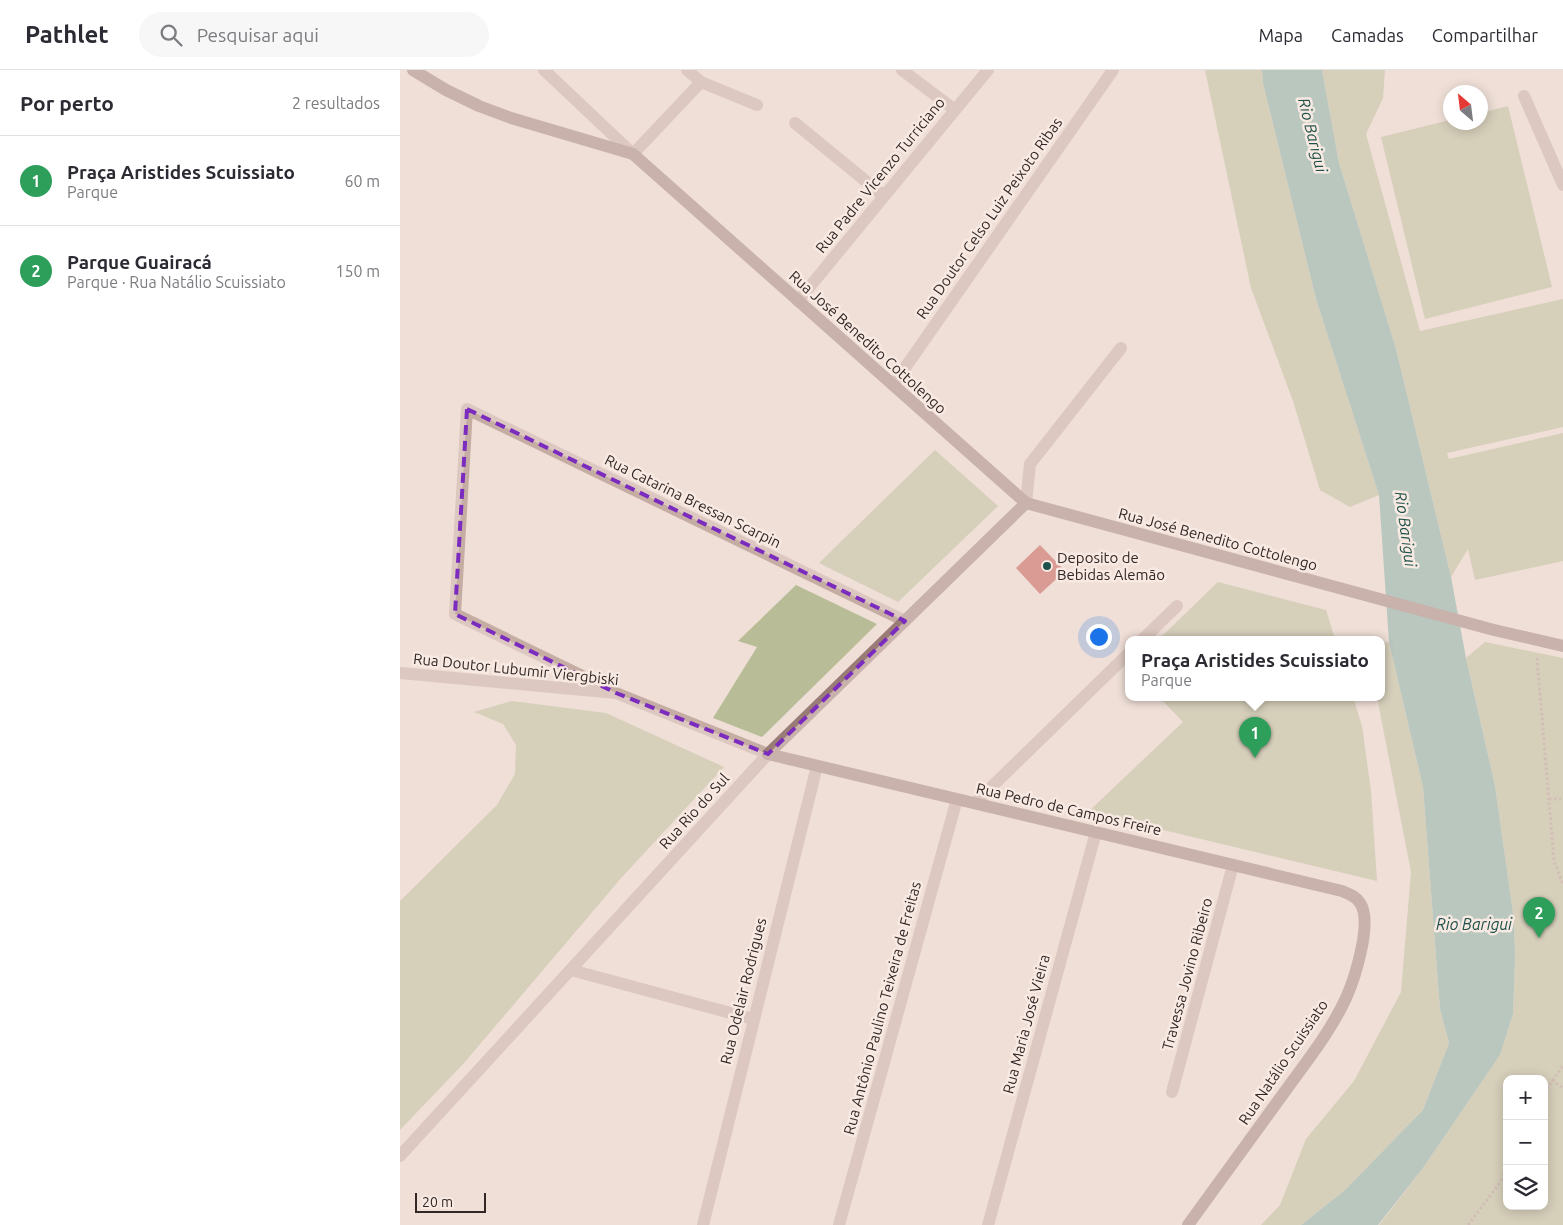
<!DOCTYPE html>
<html lang="pt">
<meta charset="utf-8">
<style>
:root{--surface:#fff;--page:#f7f7f7;--text:#2b2b33;--muted:#7c7c81;--line:#e1e1e2;--accent:#1d514a}
body{margin:0;font-family:Ubuntu,sans-serif;background:var(--page);color:var(--text)}
.controls{position:absolute;right:15px;bottom:15px;display:grid;overflow:hidden;border-radius:10px;box-shadow:0 2px 12px #0003}
.controls button{width:45px;height:45px;display:grid;place-items:center;padding:0;border:0;border-bottom:1px solid var(--line);background:var(--surface);color:var(--text);font:25px sans-serif}
.compass{position:absolute;left:1043px;top:15px;width:45px;height:45px;border-radius:50%;background:var(--surface);box-shadow:0 2px 12px #0003;rotate:332deg}
.scale{position:absolute;left:15px;bottom:12px;width:71px;box-sizing:border-box;padding-left:5px;border:2px solid #322725;border-top:0;font-size:14px;line-height:18px;white-space:nowrap;color:#322725;-webkit-text-stroke:4px #f8eae3;paint-order:stroke}
.you{position:absolute;left:698px;top:566px;width:18px;height:18px;margin:-12px;border:4px solid #fff;border-radius:50%;background:#1a73e8;box-shadow:0 0 0 8px #1a73e833}
.badge{display:grid;place-items:center;width:32px;height:32px;border-radius:50%;background:var(--accent);color:#fff;font-size:16px;font-weight:700}
.pin{position:absolute;translate:-50% -41px;filter:drop-shadow(0 1px 2px #0008)}
.pin::after{content:'';position:absolute;top:26px;width:18px;height:15px;background:inherit;clip-path:polygon(0 0,100% 0,50% 100%)}
.popup{position:absolute;left:725px;top:566px;width:260px;height:65px;box-sizing:border-box;display:grid;place-content:center;border-radius:10px;background:var(--surface);filter:drop-shadow(0 1px 4px #0005);font-size:16px;white-space:nowrap;color:var(--muted)}
.popup b{font-size:19px;color:var(--text)}
.popup::after{content:'';position:absolute;left:50%;top:100%;margin-left:-10px;border:10px solid transparent;border-top-color:var(--surface)}
.list{margin:0;padding:0;list-style:none}
h2{display:flex;justify-content:space-between;align-items:center;height:65px;margin:0;padding:0 20px;font-size:21px}
h2 small{font-size:16px;font-weight:400;color:var(--muted)}
.list li{display:grid;grid-template-columns:32px 1fr auto;gap:15px;align-items:center;box-sizing:border-box;height:90px;padding:0 20px;border-top:1px solid var(--line)}
.list b{display:block;font-size:19px;white-space:nowrap}
.list p{margin:0;font-size:16px;white-space:nowrap;color:var(--muted)}
.list em{font-size:16px;font-style:normal;color:var(--muted)}
.icon{flex:none;width:28px;height:28px;fill:none;stroke:currentColor;stroke-width:2;stroke-linecap:round;stroke-linejoin:round}
.map{position:relative;flex:none;width:1163px;height:1155px;overflow:hidden}
header{display:flex;align-items:center;gap:30px;box-sizing:border-box;height:70px;padding:0 25px;background:var(--surface);border-bottom:1px solid var(--line)}
header strong{font-size:24px}
nav{display:flex;gap:28px;margin-inline-start:auto;font-size:18px}
.search{width:350px;height:45px;background:var(--page);display:flex;align-items:center;gap:12px;box-sizing:border-box;padding:0 18px;border-radius:28px;color:var(--muted);font-size:19px}
main{display:flex}
aside{flex:1;background:var(--surface)}
.map>svg:first-child{display:block}
</style>
<header>
<strong>Pathlet</strong>
<div class="search"><svg class="icon" aria-label="search" viewBox="0 0 24 24"><circle cx="10" cy="10" r="6"/><path d="M15 15l6 6"/></svg>Pesquisar aqui</div>
<nav><a>Mapa</a><a>Camadas</a><a>Compartilhar</a></nav>
</header>
<main>
<aside>
<h2>Por perto<small>2 resultados</small></h2>
<ul class="list">
<li><span class="badge" style="background:#2e9e5b">1</span><div><b>Praça Aristides Scuissiato</b><p>Parque</p></div><em>60 m</em></li>
<li><span class="badge" style="background:#2e9e5b">2</span><div><b>Parque Guairacá</b><p>Parque · Rua Natálio Scuissiato</p></div><em>150 m</em></li>
</ul>
</aside>
<div class="map">
<svg width="1163" height="1155" viewBox="0 0 1163 1155">
<rect width="100%" height="100%" fill="#efdfd7"/>
<g fill="#b8bd98" fill-rule="evenodd">
<path d="M805 0H862L863 13 916 229 979 425 950 437 920 420 893 331 851 218Z"/>
<path d="M922 0H985L983 28 966 64 1020 261 1163 229V357L1047 383 1049 389 1163 363V491L1075 510 1068 479 1051 507 996 279 939 93Z"/>
<path d="M1108 36 1152 217 1025 249 981 67 1050 50V52H1080L1081 43Z"/>
<path d="M535 380 598 436 498 532 419 493Z"/>
<path d="M818 512 926 540 935 569H759Z"/>
<path d="M396 515 477 554 362 667 313 648 357 577 338 571Z"/>
<path d="M989 572 1023 717 1040 939 1049 973 1023 1040 944 1121 901 1155H861L880 1135 906 1069 954 1011 1001 922 1011 802 977 627H981V573Z"/>
<path d="M1085 572 1163 588V1155H979L1023 1098 1100 985 1113 944 1115 887 1114 850 1095 716 1066 588ZM1107 1009H1144V1136H1107Z"/>
<path d="M759 627H953L962 656 971 721 977 811 688 742 783 652Z"/>
<path d="M112 631 206 643 324 697 222 807 64 993 0 1060V831L97 735 115 704 116 675 103 654 74 642Z"/>
</g>
<path fill="#78aba3" d="M862 0H922L939 93 996 279 1051 507 1066 588 1095 716 1114 850 1115 887 1113 944 1100 985 1023 1098 978 1155H901L944 1121 1023 1040 1049 973 1040 939 1023 717 989 572 979 425 916 229 863 13Z"/>
<path fill="#c14944" d="M640 475 665 501 640 524 616 498Z"/>
<g fill="none" stroke-linecap="round" stroke-linejoin="round">
<g stroke="#b2978f" stroke-width="3" stroke-dasharray="2.5 2.5" stroke-linecap="butt">
<path d="M1137 588 1154 791 1163 814"/>
<path d="M1149 729H1163"/>
<path d="M1152 1010 1163 1018"/>
<path d="M1144 1023 1163 996"/>
<path d="M1068 1155 1101 1111 1107 1098"/>
</g>
<g stroke="#c6ada4" stroke-width="12">
<path d="M287 0 301 12 357 35"/>
<path d="M1124 26 1163 115"/>
<path d="M233 84 301 12"/>
<path d="M626 433 630 394 721 278"/>
</g>
<g stroke="#c6ada4" stroke-width="12">
<path d="M144 0 233 84"/>
<path d="M502 0 555 40"/>
<path d="M395 53 484 126"/>
<path d="M398 231 588 0"/>
<path d="M493 315 713 0"/>
<path d="M743 569 777 536"/>
<path d="M0 603 216 623 368 684 0 1086"/>
<path d="M209 619 55 544 67 339 505 551"/>
<path d="M575 733 729 583"/>
<path d="M171 900 353 949"/>
<path d="M772 1022 833 795"/>
<path d="M303 1155 417 696"/>
<path d="M439 1155 557 729"/>
<path d="M588 1155 696 762"/>
</g>
<g stroke="#9a7c76" stroke-width="12">
<path d="M13 0 46 20 79 36 111 48 233 84 626 433 1094 560 1163 576"/>
<path d="M368 684 942 821C949 824 956 826 960 833 973 851 955 908 946 928 931 961 907 991 886 1020 853 1065 821 1110 788 1155"/>
<path d="M368 684 626 433"/>
</g>
</g>
<path d="M0 0H1163V1155H0ZM67 339 505 551 368 684 216 623 55 544Z" fill="#efdfd7" fill-opacity=".55" fill-rule="evenodd"/>
<path fill="none" stroke="#7b2cbf" stroke-width="4" stroke-dasharray="10 6" stroke-linejoin="round" d="M67 339 505 551 368 684 216 623 55 544Z"/>
<circle fill="#1d514a" stroke="#f8eae3" stroke-width="2" cx="647" cy="496" r="5"/>
<g text-anchor="middle" dominant-baseline="central" stroke-width="5" stroke-linejoin="round" paint-order="stroke">
<g font-size="15" fill="#322725" stroke="#f8eae3">
<text transform="translate(480 105) rotate(-51)">Rua Padre Vicenzo Turriciano</text>
<text transform="translate(589 148) rotate(-55)">Rua Doutor Celso Luiz Peixoto Ribas</text>
<text transform="translate(468 272) rotate(42)">Rua José Benedito Cottolengo</text>
<text transform="translate(293 431) rotate(26)">Rua Catarina Bressan Scarpin</text>
<text transform="translate(818 469) rotate(15)">Rua José Benedito Cottolengo</text>
<text transform="translate(116 599) rotate(6)">Rua Doutor Lubumir Viergbiski</text>
<text transform="translate(669 739) rotate(13)">Rua Pedro de Campos Freire</text>
<text transform="translate(294 741) rotate(-48)">Rua Rio do Sul</text>
<text transform="translate(787 904) rotate(-75)">Travessa Jovino Ribeiro</text>
<text transform="translate(343 921) rotate(-76)">Rua Odelair Rodrigues</text>
<text transform="translate(482 938) rotate(-75)">Rua Antônio Paulino Teixeira de Freitas</text>
<text transform="translate(626 954) rotate(-75)">Rua Maria José Vieira</text>
<text transform="translate(883 992) rotate(-56)">Rua Natálio Scuissiato</text>
</g>
<g font-size="15" fill="#322725" stroke="#f8eae3" text-anchor="start">
<text x="657" y="487">Deposito de<tspan x="657" dy="17">Bebidas Alemão</tspan></text>
</g>
<g font-size="16" font-style="italic" fill="#1d514a" stroke="#f8eae3">
<text transform="translate(913 65) rotate(76)">Rio Barigui</text>
<text transform="translate(1006 459) rotate(82)">Rio Barigui</text>
<text x="1074" y="854">Rio Barigui</text>
</g>
</g>
</svg>
<div class="controls">
<button>+</button>
<button>−</button>
<button><svg class="icon" aria-label="layers" viewBox="0 0 24 24"><path d="M12 4l9 5-9 5-9-5zM3 14l9 5 9-5"/></svg></button>
</div>
<svg class="compass" viewBox="-18 -18 36 36"><path d="M0-13l5 13h-10z" fill="#e53935"/><path d="M0 13l5-13h-10z" fill="#7c7c81"/></svg>
<div class="scale">20 m</div>
<div class="you"></div>
<div class="pin badge" style="left:855px;top:688px;background:#2e9e5b">1</div>
<div class="popup"><b>Praça Aristides Scuissiato</b>Parque</div>
<div class="pin badge" style="left:1139px;top:868px;background:#2e9e5b">2</div>
</div>
</main>
